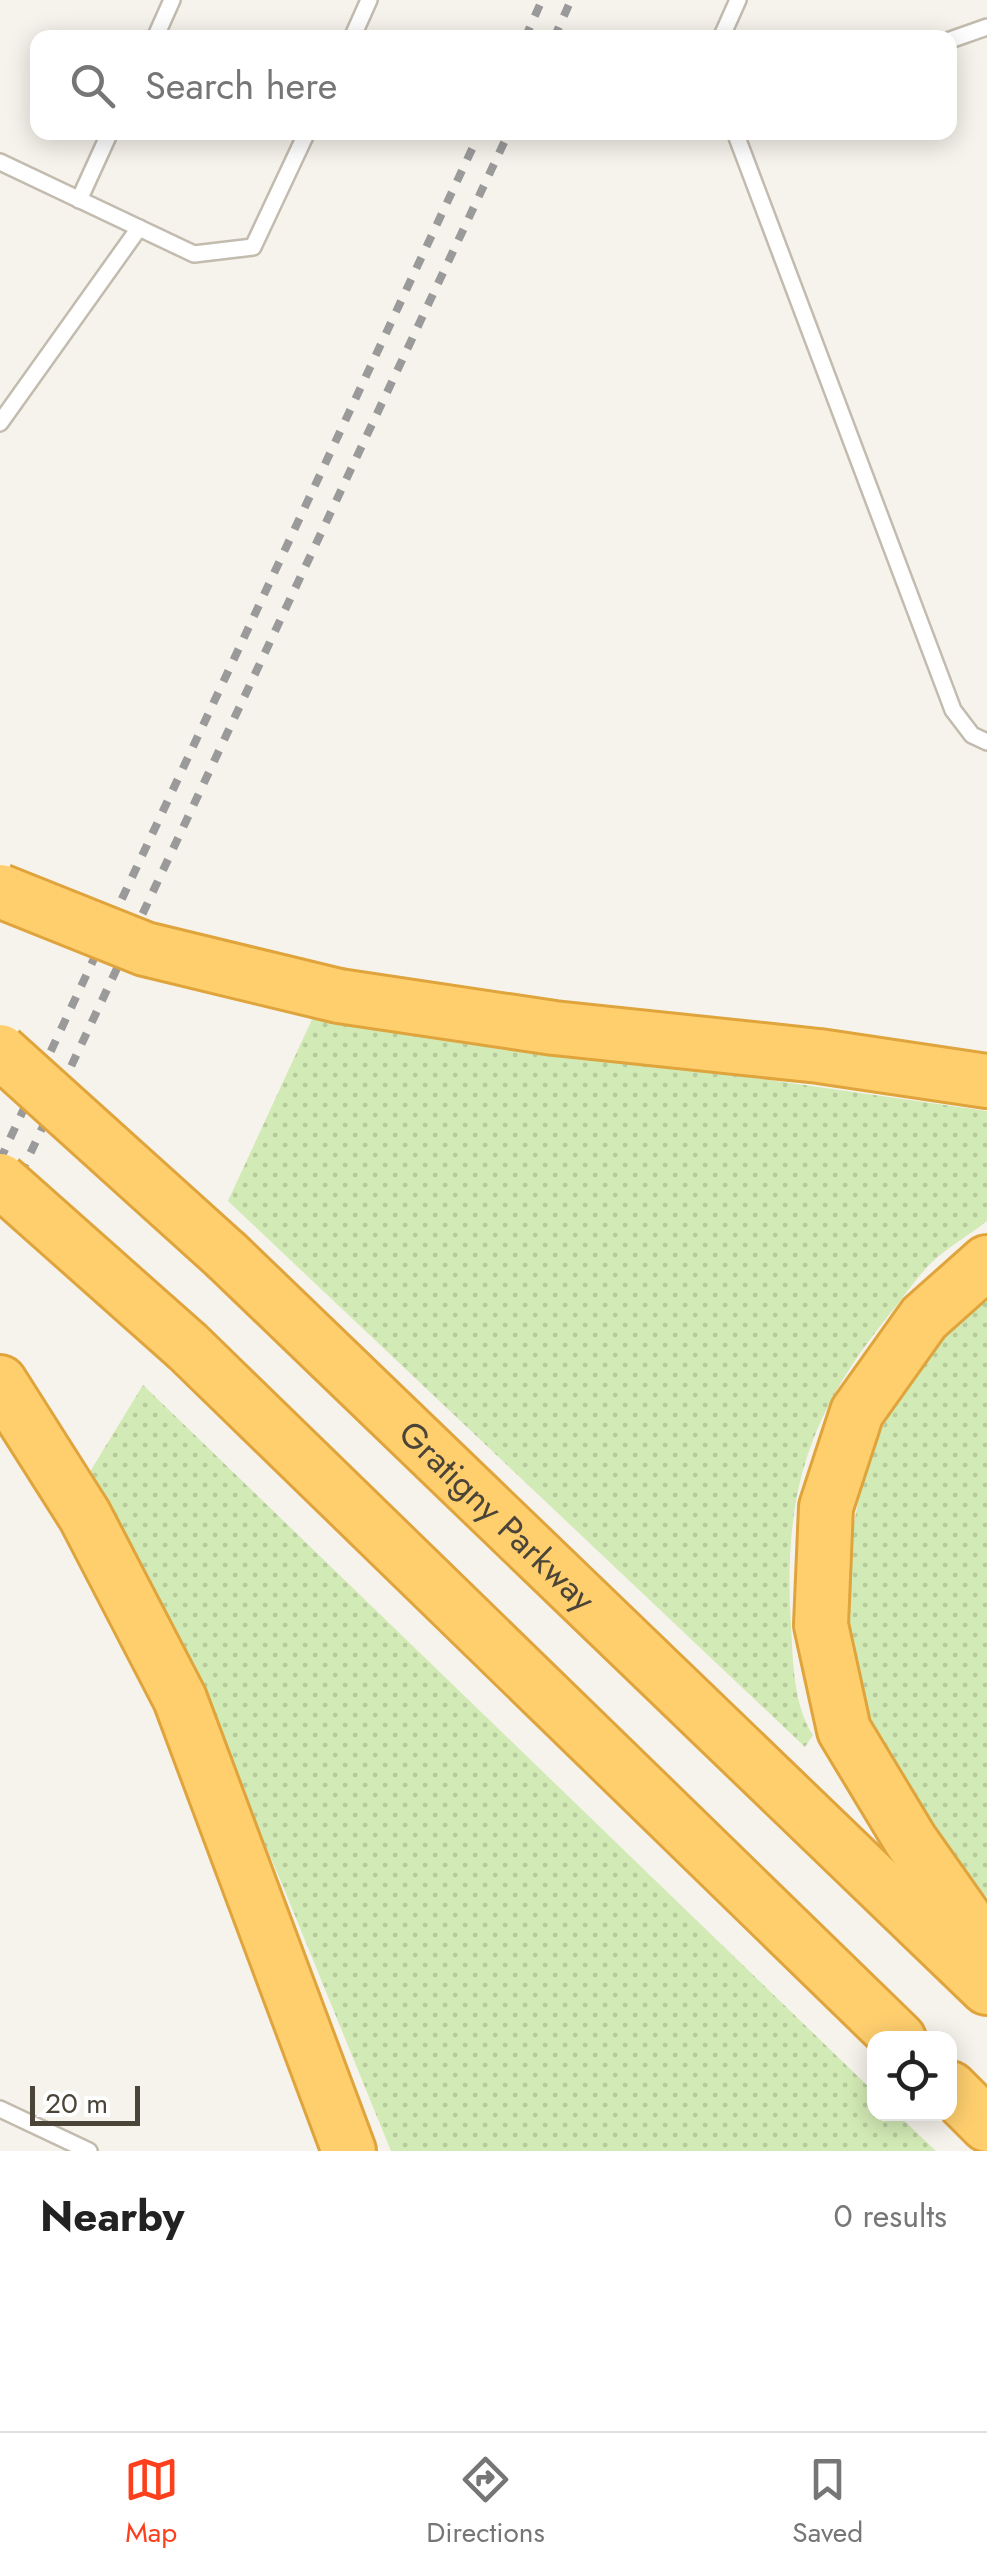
<!DOCTYPE html>
<style>
:root{--surface:#fff;--page:#f2f2f2;--text:#222;--muted:#767676;--line:#e0e0e0;--accent:#fc3f1d}
body{margin:0;font-family:Jost,sans-serif;background:var(--page);color:var(--text)}
.controls{position:absolute;right:30px;bottom:30px;display:grid;overflow:hidden;border-radius:20px;box-shadow:0 5px 25px #0003}
.controls button{width:90px;height:90px;display:grid;place-items:center;padding:0;border:0;border-bottom:2px solid var(--line);background:var(--surface);color:var(--text);font:50px sans-serif}
.scale{position:absolute;left:30px;bottom:25px;width:110px;box-sizing:border-box;padding-left:10px;border:5px solid #4b4439;border-top:0;font-size:28px;line-height:35px;white-space:nowrap;color:#4b4439;-webkit-text-stroke:8px #fff;paint-order:stroke}
.list{margin:0;padding:0;list-style:none}
h2{display:flex;justify-content:space-between;align-items:center;height:130px;margin:0;padding:0 40px;font-size:42px}
h2 small{font-size:32px;font-weight:400;color:var(--muted)}
.icon{flex:none;width:55px;height:55px;fill:none;stroke:currentColor;stroke-width:2;stroke-linecap:round;stroke-linejoin:round}
.map{position:relative;flex:none;width:987px;height:2151px;overflow:hidden}
.search{position:absolute;background:var(--surface);box-shadow:0 5px 25px #0003;left:30px;right:30px;top:30px;height:110px;display:flex;align-items:center;gap:25px;box-sizing:border-box;padding:0 35px;border-radius:20px;color:var(--muted);font-size:38px}
.sheet{height:280px;background:var(--surface)}
nav{display:flex;justify-content:space-around;align-items:center;box-sizing:border-box;height:140px;border-top:2px solid var(--line);background:var(--surface);font-size:28px;color:var(--muted)}
nav a{display:grid;justify-items:center;gap:5px}
nav .on{color:var(--accent)}
.map>svg:first-child{display:block}
</style>
<div class="map">
<svg width="987" height="2151" viewBox="0 0 987 2151">
<defs>
<pattern id="grass-dots" width="8" height="8" patternUnits="userSpaceOnUse" patternTransform="scale(2.5)"><rect width="8" height="8" fill="#d2eab5"/><path d="M2 2h.1M6 6h.1" fill="none" stroke="#b6ca9c" stroke-width="1.8" stroke-linecap="round"/></pattern>
</defs>
<rect width="100%" height="100%" fill="#f6f3ec"/>
<g fill="url(#grass-dots)">
<path d="M314 1015 987 1111V1221C969 1235 948 1247 932 1262 916 1278 903 1298 889 1315 807 1416 783 1496 791 1625 793 1660 793 1705 813 1735L805 1747 228 1201Z"/>
<path d="M987 1295V1897L971 1882C933 1828 883 1772 864 1707 834 1601 847 1486 901 1390 908 1377 914 1361 924 1351 943 1331 966 1314 987 1295Z"/>
<path d="M143 1385 874 2092V2114H897L936 2151H391L282 1884 213 1725 80 1488Z"/>
</g>
<g fill="none" stroke-linecap="round" stroke-linejoin="round">
<defs>
<g id="lane">
<path d="M155 38 172 0"/>
<path d="M352 38 369 0"/>
<path d="M721 38 738 0"/>
<path d="M950 40 987 27"/>
<path d="M735 132 953 710 972 735 987 742"/>
<path d="M0 162 194 254 253 247 307 132"/>
<path d="M79 200 110 132"/>
<path d="M0 423 139 228"/>
<path d="M0 2109 89 2151"/>
</g>
<g id="highway">
<path d="M339 996 554 1028 819 1056 987 1081"/>
<path id="s1" d="M227 1256 987 1988"/>
<path d="M987 1262 924 1318 857 1412 826 1507 821 1625 844 1730 911 1841 987 1949"/>
<path d="M188 1347 899 2039"/>
<path d="M0 1382 85 1516 180 1699 349 2151"/>
<path d="M950 2088 987 2125"/>
</g>
</defs>
<use href="#lane" stroke="#c2bbae" stroke-width="20"/>
<use href="#highway" stroke="#e0a43c" stroke-width="58"/>
<use href="#lane" stroke="#fff" stroke-width="15"/>
<use href="#highway" stroke="#ffcf6e" stroke-width="52"/>
<g stroke="#9a9a9a" stroke-width="8" stroke-dasharray="12 12" stroke-linecap="butt">
<path d="M525 38 542 0"/>
<path d="M554 38 571 0"/>
<path d="M0 1160 480 132"/>
<path d="M0 1218 509 132"/>
</g>
<defs>
<g id="highway-bridge">
<path d="M0 891 145 949 339 996"/>
<path d="M0 1051 227 1256"/>
<path d="M0 1180 188 1347"/>
</g>
</defs>
<use href="#highway-bridge" stroke="#e0a43c" stroke-width="58" stroke-linecap="butt"/>
<use href="#highway-bridge" stroke="#ffcf6e" stroke-width="52"/>
</g>
<g text-anchor="middle" dominant-baseline="central" stroke-width="9" stroke-linejoin="round" paint-order="stroke">
<g font-size="35" fill="#4b4439" stroke="#fff">
<text stroke="none"><textPath href="#s1" startOffset="375">Gratigny Parkway</textPath></text>
</g>
</g>
</svg>
<div class="controls">
<button><svg class="icon" aria-label="locate" viewBox="0 0 24 24"><circle cx="12" cy="12" r="6"/><path d="M12 2v4M12 18v4M2 12h4M18 12h4"/></svg></button>
</div>
<div class="scale">20 m</div>
<div class="search"><svg class="icon" aria-label="search" viewBox="0 0 24 24"><circle cx="10" cy="10" r="6"/><path d="M15 15l6 6"/></svg>Search here</div>
</div>
<section class="sheet">
<h2>Nearby<small>0 results</small></h2>
<ul class="list">
</ul>
</section>
<nav>
<a class="on"><svg class="icon" aria-label="map" viewBox="0 0 24 24"><path d="M3 6l6-2 6 2 6-2v14l-6 2-6-2-6 2zM9 4v14M15 6v14"/></svg>Map</a>
<a><svg class="icon" aria-label="directions" viewBox="0 0 24 24"><path d="M12 3l9 9-9 9-9-9zM9 14v-3h6M13 9l2 2-2 2"/></svg>Directions</a>
<a><svg class="icon" aria-label="saved" viewBox="0 0 24 24"><path d="M7 4h10v16l-5-4-5 4z"/></svg>Saved</a>
</nav>
